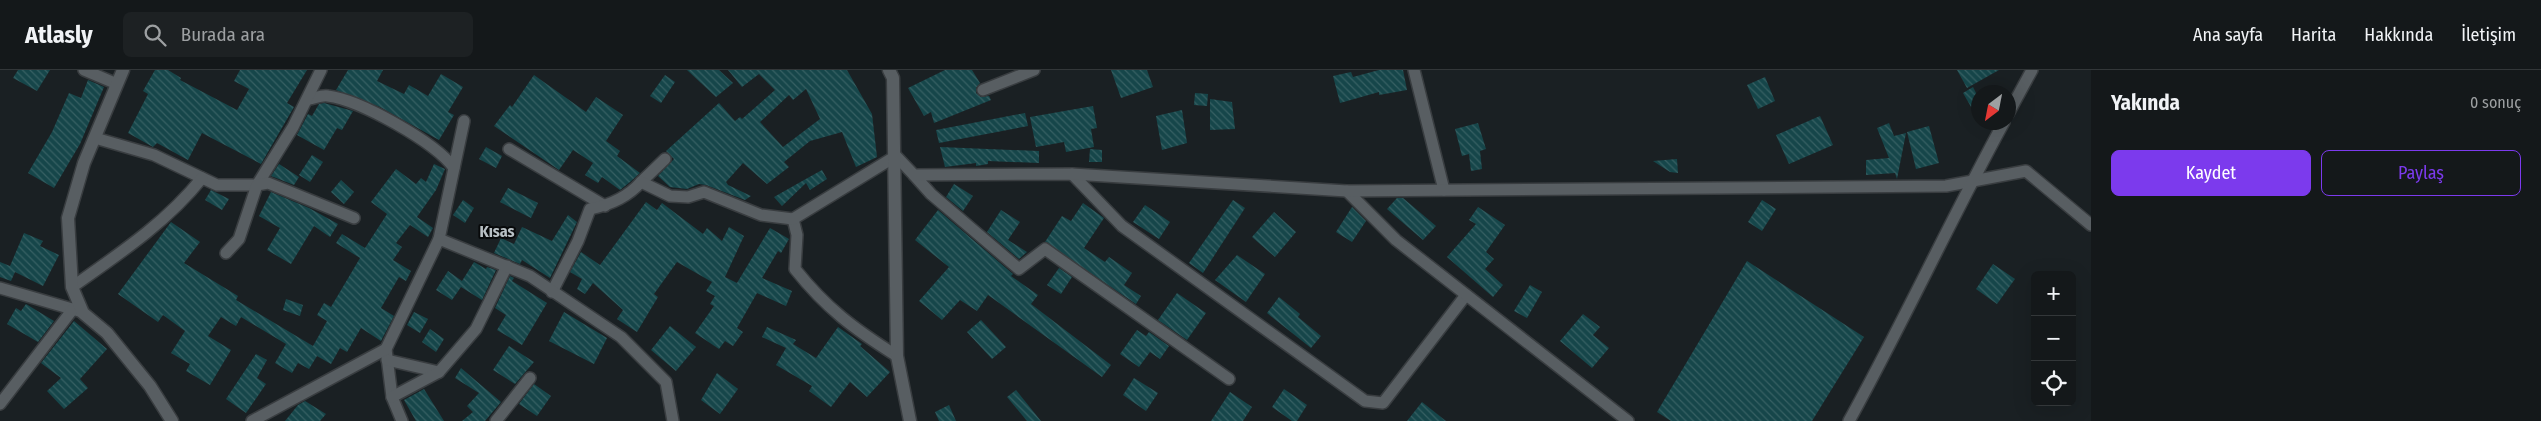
<!DOCTYPE html>
<html lang="tr">
<meta charset="utf-8">
<style>
:root{--surface:#14181a;--page:#1d2123;--text:#f1f3f6;--muted:#9da0a2;--line:#333739;--accent:#7c3aed}
body{margin:0;font-family:"Fira Sans Condensed",sans-serif;background:var(--page);color:var(--text)}
.controls{position:absolute;right:15px;bottom:15px;display:grid;overflow:hidden;border-radius:8px;box-shadow:0 5px 20px #0002}
.controls button{width:45px;height:45px;display:grid;place-items:center;padding:0;border:0;border-bottom:1px solid var(--line);background:var(--surface);color:var(--text);font:25px sans-serif}
.compass{position:absolute;left:1971px;top:15px;width:45px;height:45px;border-radius:50%;background:var(--surface);box-shadow:0 5px 20px #0002;rotate:212deg}
.list{margin:0;padding:0;list-style:none}
h2{display:flex;justify-content:space-between;align-items:center;height:65px;margin:0;padding:0 20px;font-size:21px}
h2 small{font-size:16px;font-weight:400;color:var(--muted)}
.actions{display:flex;gap:10px;padding:15px 20px}
.actions a{flex:1;padding:11px 0;border:1px solid var(--accent);border-radius:8px;text-align:center;font-size:18px;color:var(--accent)}
.actions .main{background:var(--accent);color:#fff}
.icon{flex:none;width:28px;height:28px;fill:none;stroke:currentColor;stroke-width:2;stroke-linecap:round;stroke-linejoin:round}
.map{position:relative;flex:none;width:2091px;height:351px;overflow:hidden}
header{display:flex;align-items:center;gap:30px;box-sizing:border-box;height:70px;padding:0 25px;background:var(--surface);border-bottom:1px solid var(--line)}
header strong{font-size:24px}
nav{display:flex;gap:28px;margin-inline-start:auto;font-size:18px}
.search{width:350px;height:45px;background:var(--page);display:flex;align-items:center;gap:12px;box-sizing:border-box;padding:0 18px;border-radius:8px;color:var(--muted);font-size:19px}
main{display:flex}
aside{flex:1;background:var(--surface)}
.map>svg:first-child{display:block}
</style>
<header>
<strong>Atlasly</strong>
<div class="search"><svg class="icon" aria-label="search" viewBox="0 0 24 24"><circle cx="10" cy="10" r="6"/><path d="M15 15l6 6"/></svg>Burada ara</div>
<nav><a>Ana sayfa</a><a>Harita</a><a>Hakkında</a><a>İletişim</a></nav>
</header>
<main>
<div class="map">
<svg width="2091" height="351" viewBox="0 0 2091 351">
<defs>
<pattern id="building-back-hatch" width="6" height="6" patternUnits="userSpaceOnUse" patternTransform="scale(1.25)"><rect width="6" height="6" fill="#16464a"/><path d="M-1 5l2 2M0 0l6 6M5-1l2 2" fill="none" stroke="#376063"/></pattern>
</defs>
<rect width="100%" height="100%" fill="#1a2023"/>
<g fill="url(#building-back-hatch)" fill-rule="evenodd">
<path d="M18 0H50L37 21 13 8Z"/>
<path d="M155 0H168L181 8 180 10 237 40 249 19 234 11 240 0H307L287 33 294 37 261 94 202 63 188 90 157 73 153 77 128 63 148 24 143 21Z"/>
<path d="M348 0H383L377 11 404 24 409 15 428 26 441 4 463 17 448 42 454 45 439 70 380 37 336 20Z"/>
<path d="M687 0H719L733 13 716 27Z"/>
<path d="M728 0H847L872 44 877 87 856 97 842 62 810 71 784 92 789 97 767 114 743 93 726 112 728 115 751 126 745 130 706 115 699 114 687 119 670 117 658 106 674 89 666 81 719 33 735 51 740 47 742 49 775 20 759 4 742 17ZM806 19 820 49 783 77 760 52 789 25 793 30Z"/>
<path d="M945 0H972L980 13 976 18V23L981 27 989 26 991 30 934 53 931 42 924 46 908 18Z"/>
<path d="M1111 0H1147L1153 17 1121 28Z"/>
<path d="M1379 0H1403L1407 20 1379 25V22L1340 33 1333 6 1351 2 1353 7Z"/>
<path d="M1957 0H1999L1967 18Z"/>
<path d="M534 5 586 42 596 27 623 45 606 71 620 81 617 86 640 103 630 112 620 120 602 107 598 113 585 105 593 93 573 80 559 100 494 56 510 35 512 37Z"/>
<path d="M665 5 675 12 661 33 650 26Z"/>
<path d="M1765 7 1775 31 1758 39 1747 15Z"/>
<path d="M88 10 104 17 80 74 54 118 28 103 52 62 69 23 81 28Z"/>
<path d="M1973 17 1978 27V49L1963 23Z"/>
<path d="M1195 23 1208 24 1207 36 1194 35Z"/>
<path d="M1210 29 1232 32 1235 59 1210 60Z"/>
<path d="M324 33 353 41 342 60 337 58 324 80 297 65 308 44 312 46 319 34Z"/>
<path d="M1093 36 1097 58 1091 59 1094 77 1066 82 1064 72 1036 77 1030 47Z"/>
<path d="M1182 40 1187 73 1162 80 1156 46Z"/>
<path d="M1025 43 1028 56 939 73 936 60Z"/>
<path d="M1820 46 1833 75 1789 94 1776 65Z"/>
<path d="M1478 53 1486 79 1480 81 1482 99 1471 101 1469 84 1462 86 1455 59Z"/>
<path d="M1889 53 1894 66 1906 63 1897 109 1895 103 1866 105V90L1889 88 1877 58Z"/>
<path d="M1929 56 1939 93 1916 99 1907 62Z"/>
<path d="M486 77 502 86 496 98 479 89Z"/>
<path d="M940 77 1039 81V93L988 91V94L976 96V93L945 97Z"/>
<path d="M1090 79 1102 80V92H1089Z"/>
<path d="M312 85 323 92 310 112 299 105Z"/>
<path d="M1677 89 1678 103 1670 102 1653 91Z"/>
<path d="M279 94 299 107 294 115 271 106Z"/>
<path d="M434 94 445 99 436 120 417 147 433 158 428 167 410 155 396 173 402 177 393 190 411 201 406 211 399 207 381 238 394 246 383 267 381 271 361 258 347 282 340 278 331 294 317 286 309 299 298 293 292 303 275 293 286 274 241 247 236 256 221 247 208 266 231 280 210 315 186 301 190 294 171 283 185 261 163 245 158 252 118 224 171 152 200 172 184 193 238 226 236 230 313 276 327 251 317 245 324 233 331 237 360 188 336 173 342 164 365 178 387 144 371 132 396 99 416 114 421 108 426 112Z"/>
<path d="M822 100 827 109 810 120 806 113 782 136 774 127 804 110 805 112 804 110Z"/>
<path d="M341 110 354 122 344 134 331 122Z"/>
<path d="M954 114 973 126 963 141 946 127Z"/>
<path d="M508 118 538 133 531 148 500 132Z"/>
<path d="M211 120 229 129 222 140 205 130Z"/>
<path d="M271 122 309 138 338 154 330 167 314 156 291 194 267 180 280 158 259 146Z"/>
<path d="M1397 128H1403L1436 156 1423 170 1387 139Z"/>
<path d="M463 130 474 138 465 153 453 145Z"/>
<path d="M1233 130 1245 138 1203 203 1189 193Z"/>
<path d="M1762 130 1776 139 1762 161 1748 152Z"/>
<path d="M646 132 657 140 662 133 703 164 707 158 722 171 729 157 744 166 725 207 737 213 770 158 789 169 781 183 778 181 762 208 792 221 786 236 757 223 737 258 743 262 733 276 725 271 719 279 695 263 714 236 710 234 715 226 706 221 712 212 677 192 654 224 658 227 637 262 617 249 623 240 593 213 585 224 577 219 582 209 570 202 581 182 600 195Z"/>
<path d="M1083 133 1104 148 1084 178 1105 192 1109 187 1132 203 1124 215 1141 226 1136 234 1045 172 1062 146 1071 151Z"/>
<path d="M1145 135 1170 152 1159 169 1133 152Z"/>
<path d="M1352 137 1366 151 1352 172 1336 162Z"/>
<path d="M1478 137 1505 155 1486 182 1494 189 1485 199 1503 215 1493 227 1447 187 1476 154 1469 150Z"/>
<path d="M938 140 1013 204 1011 206 1038 225 1031 234 1111 295 1102 307 988 225 977 241 960 230 942 250 919 231 949 197 915 170Z"/>
<path d="M1001 140 1020 152 1008 170 1027 182 1019 189 987 162Z"/>
<path d="M1274 142 1296 162 1275 187 1252 167Z"/>
<path d="M568 145 577 152 550 208 522 190 520 194 494 183 501 168 514 174 522 157 552 171Z"/>
<path d="M24 163 43 171 40 176 59 185 43 216 15 202 11 211 0 207V192L10 196Z"/>
<path d="M1237 185 1265 204 1246 232 1215 210Z"/>
<path d="M1747 191 1864 267 1812 351H1671L1657 342Z"/>
<path d="M474 192 486 199 487 197 496 200 482 230 461 217 452 230 436 220 448 201 462 211Z"/>
<path d="M1993 194 2015 209 1997 234 1976 219Z"/>
<path d="M1059 198 1072 207 1061 224 1047 215Z"/>
<path d="M510 206 514 208 512 211 547 233 522 275 497 260 506 245 495 238Z"/>
<path d="M1530 215 1542 222 1527 248 1514 241Z"/>
<path d="M1177 223 1206 243 1187 270 1158 250Z"/>
<path d="M1279 227 1300 244 1298 247 1321 266 1311 278 1267 243Z"/>
<path d="M286 229 303 235 300 246 283 240Z"/>
<path d="M26 234 54 251 38 272 7 254 16 238 21 241Z"/>
<path d="M414 242 428 249 420 263 407 255Z"/>
<path d="M564 242 607 268 594 294 549 271Z"/>
<path d="M1583 244 1600 257 1593 265 1609 278 1592 298 1560 271Z"/>
<path d="M981 250 1006 277 992 289 967 262Z"/>
<path d="M74 251 107 279 80 309 88 318 64 339 47 321 61 308 41 293Z"/>
<path d="M670 256 696 277 676 301 651 280Z"/>
<path d="M767 257 796 270 793 274 816 288 838 257 862 274 860 276 890 302 867 327 850 312 831 337 809 321 812 316 776 295 786 278 762 267Z"/>
<path d="M430 259 444 269 436 282 422 272Z"/>
<path d="M1137 260 1146 266 1149 262 1169 276 1160 289 1150 282 1139 297 1120 284Z"/>
<path d="M509 276 534 292 515 314 493 300Z"/>
<path d="M256 284 267 290 257 308 266 314 246 343 226 329Z"/>
<path d="M461 298 501 332 485 351H462L473 342 467 336 479 323 455 308Z"/>
<path d="M717 303 738 319 720 344 701 330Z"/>
<path d="M1134 308 1158 323 1146 341 1123 325Z"/>
<path d="M534 314 551 326 537 346 519 334Z"/>
<path d="M424 319 444 351H416L404 330Z"/>
<path d="M1284 319 1307 335 1297 351H1292L1272 337Z"/>
<path d="M1016 320 1041 351H1027L1007 327Z"/>
<path d="M1230 322 1252 337 1243 351H1211Z"/>
<path d="M305 331 326 344 320 351H285L298 335Z"/>
<path d="M1422 332 1446 351H1407Z"/>
<path d="M949 335 956 351H939L935 342Z"/>
</g>
<g fill="none" stroke-linecap="round" stroke-linejoin="round">
<defs>
<g id="minor">
<path d="M84 0 117 14"/>
<path d="M1414 0 1444 120"/>
<path d="M983 20 1034 0"/>
<path d="M309 29C315 28 322 25 328 26 360 30 435 72 454 98"/>
<path d="M2008 44 2032 0"/>
<path d="M95 68 154 85 217 115H257L293 57 321 0"/>
<path d="M509 79 605 136"/>
<path d="M1072 104 1122 156 1365 331 1383 333 1466 225"/>
<path d="M914 105 931 124 1019 199 1045 179 1229 309"/>
<path d="M641 112 665 89"/>
<path d="M1347 121 1396 170 1628 351"/>
<path d="M793 149 797 165 795 199C826 238 854 259 897 286"/>
<path d="M439 169 464 51"/>
<path d="M226 183 239 169 257 115 268 113 354 148"/>
<path d="M72 217C119 184 166 153 202 108"/>
<path d="M0 218 79 241"/>
<path d="M552 222 578 171 590 139C610 135 627 128 641 112L670 126 688 127 704 122 761 145 793 149 896 86 914 105 1072 104 1347 121 1946 116 2026 101 2091 155"/>
<path d="M386 279 392 327 402 351"/>
<path d="M387 290 439 302"/>
<path d="M392 327 439 302 476 259 507 196"/>
<path d="M0 334 73 239"/>
<path d="M252 351 386 279 439 169 530 206 621 267 666 312 673 351"/>
<path d="M496 351 530 308"/>
<path d="M1849 351C1903 253 1950 151 2004 52"/>
</g>
<g id="tertiary">
<path d="M123 0 84 93 68 148 72 217 83 243 107 263 150 316 172 351"/>
<path d="M889 0 893 8 897 286 910 351"/>
</g>
</defs>
<use href="#minor" stroke="#393d40" stroke-width="14"/>
<use href="#tertiary" stroke="#393d40" stroke-width="15"/>
<use href="#minor" stroke="#585e62" stroke-width="11"/>
<use href="#tertiary" stroke="#585e62" stroke-width="12"/>
</g>
<g text-anchor="middle" dominant-baseline="central" stroke-width="4" stroke-linejoin="round" paint-order="stroke">
<g font-size="16" font-weight="bold" fill="#b9c1c5" stroke="#07090a">
<text x="497" y="161">Kısas</text>
</g>
</g>
</svg>
<div class="controls">
<button>+</button>
<button>−</button>
<button><svg class="icon" aria-label="locate" viewBox="0 0 24 24"><circle cx="12" cy="12" r="6"/><path d="M12 2v4M12 18v4M2 12h4M18 12h4"/></svg></button>
</div>
<svg class="compass" viewBox="-18 -18 36 36"><path d="M0-13l5 13h-10z" fill="#e53935"/><path d="M0 13l5-13h-10z" fill="#9da0a2"/></svg>
</div>
<aside>
<h2>Yakında<small>0 sonuç</small></h2>
<ul class="list">
</ul>
<div class="actions"><a class="main">Kaydet</a><a>Paylaş</a></div>
</aside>
</main>
